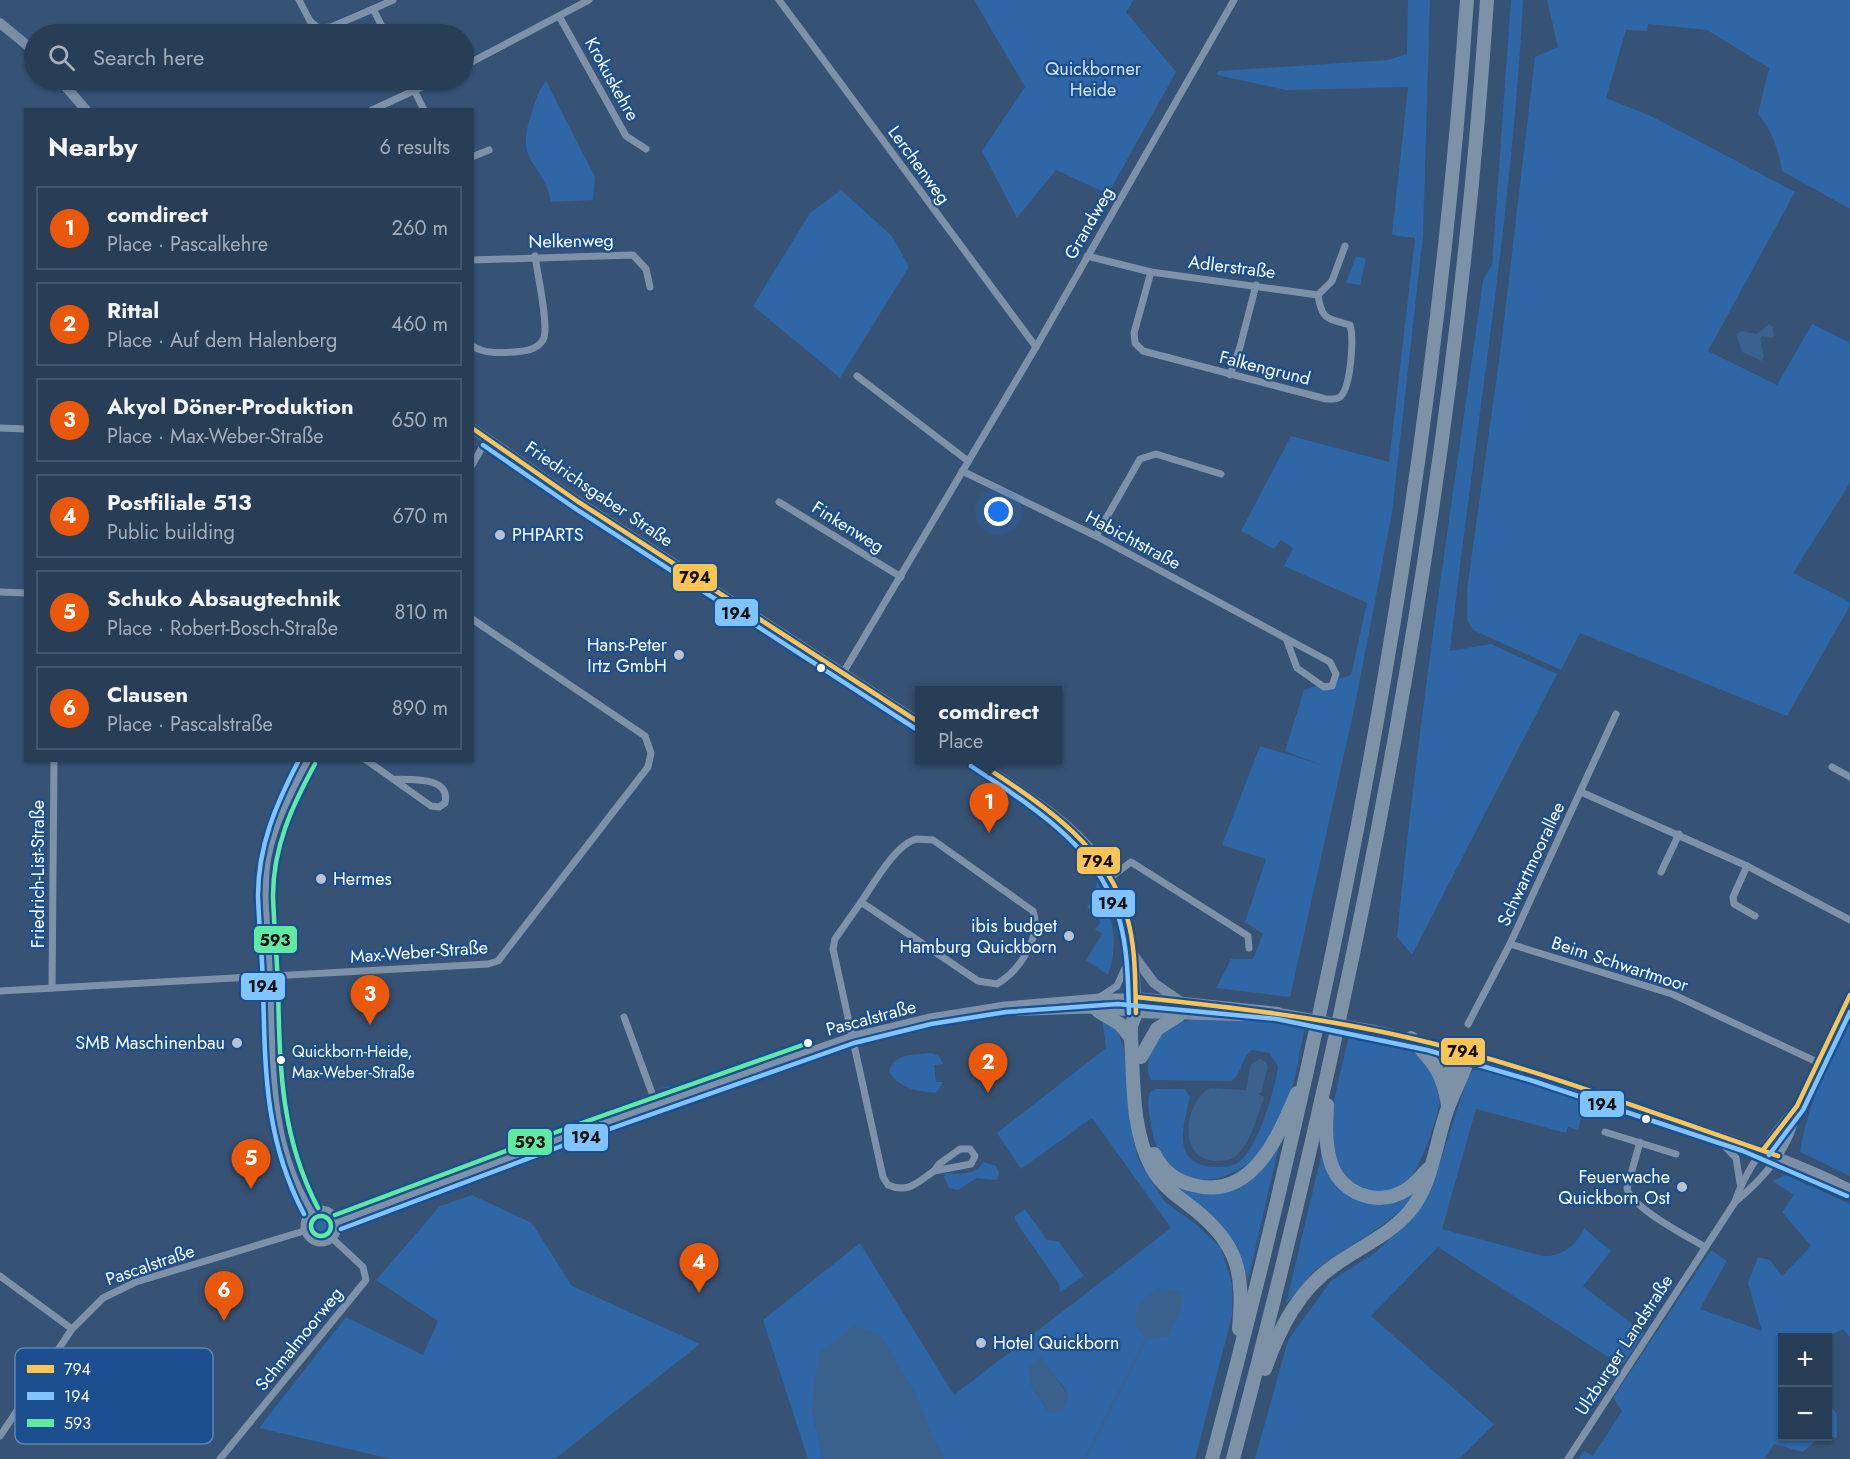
<!DOCTYPE html>
<meta charset="utf-8">
<style>
:root{--surface:#283e57;--page:#344961;--text:#f1f3f6;--muted:#a5aeba;--line:#44576d;--accent:#ea580c}
body{margin:0;font-family:Jost,sans-serif;background:var(--page);color:var(--text)}
.controls{position:absolute;right:18px;bottom:18px;display:grid;overflow:hidden;border-radius:0px;box-shadow:0 2px 4px #0004}
.controls button{width:54px;height:54px;display:grid;place-items:center;padding:0;border:0;border-bottom:2px solid var(--line);background:var(--surface);color:var(--text);font:30px sans-serif}
.you{position:absolute;left:999px;top:512px;width:21px;height:21px;margin:-15px;border:4px solid #fff;border-radius:50%;background:#1a73e8;box-shadow:0 0 0 9px #1a73e833}
.badge{display:grid;place-items:center;width:39px;height:39px;border-radius:50%;background:var(--accent);color:#fff;font-size:20px;font-weight:700}
.pin{position:absolute;translate:-50% -50px;filter:drop-shadow(0 2px 3px #0008)}
.pin::after{content:'';position:absolute;top:32px;width:21px;height:18px;background:inherit;clip-path:polygon(0 0,100% 0,50% 100%)}
.popup{position:absolute;left:915px;top:686px;width:147px;height:78px;box-sizing:border-box;display:grid;place-content:center;border-radius:0px;background:var(--surface);filter:drop-shadow(0 2px 4px #0005);font-size:20px;white-space:nowrap;color:var(--muted)}
.popup b{font-size:22px;color:var(--text)}
.popup::after{content:'';position:absolute;left:50%;top:100%;margin-left:-12px;border:12px solid transparent;border-top-color:var(--surface)}
.list{margin:0;padding:0;list-style:none}
h2{display:flex;justify-content:space-between;align-items:center;height:78px;margin:0;padding:0 24px;font-size:26px}
h2 small{font-size:20px;font-weight:400;color:var(--muted)}
.list li{display:grid;grid-template-columns:39px 1fr auto;gap:18px;align-items:center;box-sizing:border-box;height:84px;margin:0 12px 12px;padding:0 12px;border:2px solid var(--line);border-radius:0px}
.list b{display:block;font-size:22px;white-space:nowrap}
.list p{margin:0;font-size:20px;white-space:nowrap;color:var(--muted)}
.list em{font-size:20px;font-style:normal;color:var(--muted)}
.icon{flex:none;width:33px;height:33px;fill:none;stroke:currentColor;stroke-width:2;stroke-linecap:round;stroke-linejoin:round}
.map{position:relative;flex:none;width:1850px;height:1459px;overflow:hidden}
.search{position:absolute;background:var(--surface);box-shadow:0 2px 4px #0004;left:24px;top:24px;width:450px;height:66px;display:flex;align-items:center;gap:15px;box-sizing:border-box;padding:0 21px;border-radius:33px;color:var(--muted);font-size:22px}
.panel{position:absolute;background:var(--surface);box-shadow:0 2px 4px #0004;left:24px;top:108px;width:450px;height:654px;border-radius:0px}
.map>svg:first-child{display:block}
</style>
<div class="map">
<svg width="1850" height="1459" viewBox="0 0 1850 1459">
<rect width="100%" height="100%" fill="#365274"/>
<g fill="#2f66a5" fill-rule="evenodd">
<path d="M974 0H1134L1126 12 1176 72 1108 194 1056 170 1017 218 982 151 1025 87Z"/>
<path d="M1408 0H1430L1423 236 1392 513 1355 705 1290 997 1216 988 1231 959H1253L1263 934 1245 922 1266 859 1222 845 1260 746 1322 765 1285 751 1304 690 1351 675 1367 603 1284 566 1293 548 1281 540 1274 549 1241 531 1291 436 1389 462 1415 238 1392 235 1408 87 1286 90 1217 75 1218 71 1388 60 1407 54Z"/>
<path d="M1511 0H1523C1512 218 1474 434 1450 651L1491 644 1557 674 1412 955 1397 937C1418 717 1453 499 1483 280L1492 265Z"/>
<path d="M1547 0H1850V209L1782 171C1778 150 1773 131 1758 114L1769 68 1707 30 1648 24 1647 31 1626 30 1606 98 1651 116 1795 192 1708 351 1777 385 1812 324 1850 343V483L1793 573 1850 602V606L1787 716 1580 633 1561 670 1473 630 1467 619V590L1501 346 1535 57 1558 47Z"/>
<path d="M546 81 595 177 593 200 551 202C544 161 514 165 531 115 535 103 537 92 546 81Z"/>
<path d="M841 190 892 236 909 267 840 378 753 306 810 213Z"/>
<path d="M1356 256 1366 259 1360 285 1346 283Z"/>
<path d="M1097 882C1112 911 1120 943 1108 975L1086 960 1102 934 1095 929 1100 923 1098 915 1087 907 1094 897Z"/>
<path d="M1216 1017 1271 1022 1305 1028C1297 1065 1292 1110 1269 1141 1233 1193 1160 1198 1151 1124 1149 1114 1147 1102 1150 1092L1155 1089H1185L1190 1097C1184 1125 1170 1163 1213 1167 1223 1167 1233 1167 1240 1161 1259 1145 1275 1089 1278 1066L1269 1053 1252 1050C1240 1059 1243 1074 1231 1081L1151 1080C1147 1073 1147 1065 1149 1057 1155 1023 1187 1019 1216 1017Z"/>
<path d="M1102 1019 1117 1029 1124 1049 1131 1125 1138 1159 1165 1202 1197 1225 1221 1248 1232 1284V1316L1195 1459H945L933 1438 812 1408 823 1459H808L763 1320 860 1243 954 1395 1171 1228 1092 1118 1021 1169 997 1133 1106 1048ZM1041 1358 1065 1389 1068 1399 1050 1413 1031 1385Z"/>
<path d="M1850 1023V1176L1800 1152C1807 1106 1828 1062 1850 1023Z"/>
<path d="M1349 1036 1372 1041 1373 1038C1390 1044 1419 1050 1430 1065 1435 1072 1439 1089 1440 1096 1441 1110 1419 1172 1408 1181 1372 1209 1331 1176 1331 1135 1331 1102 1342 1068 1349 1036Z"/>
<path d="M797 1047 798 1050 675 1089 660 1088 678 1085Z"/>
<path d="M931 1053 939 1056 943 1064 934 1065 936 1082H943L936 1093C917 1091 899 1089 889 1071 894 1053 915 1055 931 1053Z"/>
<path d="M782 1063 783 1066 691 1098 669 1111 680 1100Z"/>
<path d="M1480 1068 1492 1069 1580 1098 1591 1105V1112L1582 1114 1578 1130 1568 1127 1566 1133 1476 1109 1442 1229 1543 1256C1562 1257 1577 1245 1584 1228L1611 1251 1583 1286 1644 1333 1622 1366 1438 1247 1371 1316 1494 1424 1459 1459H1255L1288 1340 1331 1281 1376 1252 1416 1214 1434 1181 1468 1077 1473 1071Z"/>
<path d="M1280 1141 1248 1280 1232 1241 1178 1192 1169 1179 1214 1193Z"/>
<path d="M1323 1148C1325 1158 1327 1172 1333 1180 1344 1196 1367 1207 1387 1204 1400 1202 1413 1190 1423 1181L1411 1202 1381 1226 1315 1270 1286 1304Z"/>
<path d="M983 1162 996 1166 999 1173 997 1180 976 1178 958 1190 949 1188 944 1177 945 1173C958 1174 976 1176 983 1162Z"/>
<path d="M1786 1175 1850 1204V1337L1843 1329 1826 1337 1782 1338V1436L1820 1437 1803 1452 1774 1444 1765 1459H1578L1584 1451 1593 1456 1622 1411 1613 1398 1711 1250 1727 1261 1700 1309 1762 1331 1748 1283 1758 1257 1770 1260 1782 1276 1811 1246 1782 1212 1794 1195 1772 1181Z"/>
<path d="M472 1195 532 1223 572 1286 700 1344 555 1459H391L259 1428 346 1317 423 1355 438 1321 376 1280 440 1206Z"/>
<path d="M1025 1209 1047 1240 1058 1241 1084 1276 1060 1292 1059 1284 1016 1222 1015 1216Z"/>
<circle cx="321" cy="1226" r="11"/>
<path d="M1828 1403 1837 1414V1438L1828 1436Z"/>
</g>
<g fill="#3b618d">
<path d="M1769 324 1773 327 1774 336 1772 338 1762 336 1760 339 1764 356 1762 361 1742 352 1736 334 1742 331 1757 334Z"/>
<path d="M1260 1059 1266 1062 1268 1067 1261 1093 1258 1094 1264 1097C1257 1116 1252 1141 1237 1155 1232 1161 1222 1161 1215 1161 1175 1158 1186 1100 1210 1088L1246 1090 1251 1064Z"/>
<path d="M1157 1288 1183 1292 1180 1312 1168 1336 1146 1339 1135 1323 1138 1305Z"/>
<path d="M854 1326 880 1335 914 1390 933 1438 945 1459H823L812 1408 819 1353Z"/>
<path d="M1041 1357 1065 1390 1068 1399 1062 1410 1050 1413 1031 1385 1029 1366Z"/>
</g>
<g fill="none" stroke-linecap="round" stroke-linejoin="round">
<path stroke="#3b618d" stroke-width="2" d="M1085 1459 1146 1339"/>
<g stroke="#7d92a8" stroke-width="7">
<path d="M299 0 310 21 318 28 331 27 373 9 386 34"/>
<path d="M779 0 1036 347"/>
<path d="M373 9 393 0"/>
<path d="M559 16 626 136 646 149"/>
<path d="M464 66 589 0"/>
<path d="M409 80 424 110"/>
<path d="M372 110 437 80"/>
<path d="M472 157 489 150"/>
<path d="M1087 256 1151 272 1318 295 1332 281 1345 246"/>
<path d="M472 260 633 255 646 269 650 287"/>
<path d="M1151 272 1134 333 1135 343 1143 351 1326 399C1331 399 1336 400 1340 397 1351 388 1354 338 1350 325 1327 318 1322 321 1318 295"/>
<path d="M472 346C486 354 499 353 514 352 525 351 537 350 543 340 550 329 537 272 535 256"/>
<path d="M1230 375 1240 347 1256 285"/>
<path d="M857 376 968 461"/>
<path d="M0 428 26 429"/>
<path d="M472 465 487 439"/>
<path d="M962 471 1096 536 1330 662 1336 674 1332 686 1324 687 1297 668 1287 641"/>
<path d="M779 502 901 577"/>
<path d="M1096 536 1140 459 1156 454 1221 474"/>
<path d="M0 592 26 593"/>
<path d="M843 673 1036 347 1234 0"/>
<path d="M308 760C290 793 269 834 266 871 264 904 269 938 270 971 273 1052 266 1139 311 1211"/>
<path d="M366 760 431 806 439 807 445 803C451 776 411 780 393 779"/>
<path d="M1832 767 1850 777"/>
<path d="M1581 792 1747 866 1850 920"/>
<path d="M917 839 933 840 1033 911C1042 937 1020 970 997 984L978 981 861 902C873 885 896 843 917 839Z"/>
<path d="M1747 866 1733 897 1734 904 1755 916"/>
<path d="M1661 872 1679 834"/>
<path d="M1111 877 1131 862 1248 936 1249 948"/>
<path d="M861 902 835 939 833 949 883 1177 888 1185C908 1194 918 1182 934 1171"/>
<path d="M1510 944 1672 994 1817 1062"/>
<path d="M52 988 54 760"/>
<path d="M0 991 488 964 498 961 648 767 651 753 645 736 472 619"/>
<path d="M1100 997 1117 986 1131 955"/>
<path d="M967 1014 1088 1010 1136 1013"/>
<path d="M624 1017 656 1104"/>
<path d="M1468 1024 1510 944 1616 714"/>
<path d="M1605 1132 1676 1154"/>
<path d="M1716 1137 1736 1158 1740 1183"/>
<path d="M1640 1142 1627 1188C1630 1207 1687 1236 1705 1247"/>
<path d="M960 1149H970L975 1156 971 1164 934 1171 939 1164Z"/>
<path d="M1735 1202C1763 1179 1795 1144 1797 1106"/>
<circle cx="321" cy="1226" r="17"/>
<path d="M338 1222 564 1137 852 1036 930 1017 1005 1005 1100 997H1136"/>
<path d="M0 1276 72 1329"/>
<path d="M0 1436 72 1329 103 1298 136 1282 304 1231"/>
<path d="M220 1459 366 1280 363 1267 333 1239"/>
<path d="M1568 1459 1735 1202C1744 1172 1775 1129 1797 1106L1850 995"/>
</g>
<g stroke="#798da4" stroke-width="10">
<path d="M0 23 34 51"/>
<path d="M60 80 86 110"/>
<path d="M472 428 577 501 920 723"/>
<path d="M975 760C1081 832 1132 858 1136 997"/>
<path d="M1134 956 1154 983 1180 1001"/>
</g>
<g stroke="#7d8ea7" stroke-width="10">
<path d="M1278 1012 1240 1016 1136 1013V997L1278 1012 1279 1013"/>
<path d="M1374 1030C1469 1052 1562 1083 1654 1114 1720 1137 1787 1157 1850 1189"/>
</g>
<g stroke="#7e92a7" stroke-width="14">
<path d="M1098 1011 1120 1024 1131 1038"/>
<path d="M1136 1013 1131 1026V1038C1134 1080 1131 1130 1152 1168 1162 1186 1178 1197 1194 1209 1239 1245 1244 1273 1239 1329"/>
<path d="M1411 1038C1433 1062 1443 1072 1448 1105"/>
<path d="M1141 1057 1157 1029 1179 1015"/>
<path d="M1445 1085 1458 1051"/>
<path d="M1327 1105C1326 1123 1325 1142 1330 1160 1338 1192 1376 1208 1404 1191 1414 1186 1420 1177 1428 1169"/>
<path d="M1154 1154C1162 1170 1175 1181 1193 1185 1252 1201 1278 1137 1297 1093"/>
<path d="M1265 1369C1279 1329 1299 1289 1335 1265 1360 1247 1389 1235 1409 1212 1434 1183 1435 1140 1449 1105 1456 1088 1464 1072 1470 1054"/>
<path d="M1212 1459C1340 978 1432 497 1467 0"/>
<path d="M1233 1459C1360 981 1454 494 1487 0"/>
</g>
<path stroke="#7d8ea7" stroke-width="10" d="M1279 1013 1374 1030"/>
<defs>
<g id="bus-1">
<path d="M472 428 577 501 920 723"/>
<path d="M975 760C1036 801 1106 842 1127 917 1136 948 1135 981 1136 1013"/>
<path d="M1136 997C1228 1007 1320 1017 1410 1038 1535 1067 1657 1115 1778 1156"/>
<path d="M1763 1150 1797 1106 1850 995"/>
</g>
<g id="bus-2">
<path d="M483 445 573 507 916 729"/>
<path d="M299 760C276 804 258 846 258 896 259 925 262 954 263 983 265 1067 264 1138 304 1214"/>
<path d="M971 766C1031 806 1101 847 1120 922 1128 951 1128 983 1129 1013"/>
<path d="M1769 1155 1803 1110 1850 1012"/>
<path d="M341 1229 567 1144 854 1043 931 1024 1006 1012 1118 1004 1277 1019 1427 1050 1530 1080 1743 1151 1847 1196"/>
</g>
<g id="bus-3">
<path d="M315 764C292 806 273 847 273 896 274 926 277 957 278 988 280 1067 280 1135 318 1208"/>
<path d="M335 1215 562 1130 811 1042"/>
<circle cx="321" cy="1226" r="10"/>
</g>
</defs>
<use href="#bus-1" stroke="#1b4f8f" stroke-width="9"/>
<use href="#bus-2" stroke="#1b4f8f" stroke-width="9"/>
<use href="#bus-3" stroke="#1b4f8f" stroke-width="9"/>
<use href="#bus-1" stroke="#fcc553" stroke-width="4.5"/>
<use href="#bus-2" stroke="#80c4ff" stroke-width="4.5"/>
<use href="#bus-3" stroke="#60e9a3" stroke-width="4.5"/>
</g>
<g fill="#b9c2ce" stroke="#1b4f8f" stroke-width="2">
<circle cx="500" cy="535" r="6"/>
<circle cx="679" cy="655" r="6"/>
<circle cx="321" cy="879" r="6"/>
<circle cx="1069" cy="936" r="6"/>
<circle cx="237" cy="1043" r="6"/>
<circle cx="1682" cy="1187" r="6"/>
<circle cx="981" cy="1343" r="6"/>
</g>
<g fill="#fff" stroke="#1b4f8f" stroke-width="2">
<circle cx="821" cy="668" r="5"/>
<circle cx="808" cy="1043" r="5"/>
<circle cx="281" cy="1060" r="5"/>
<circle cx="1646" cy="1119" r="5"/>
</g>
<g text-anchor="middle" dominant-baseline="central" stroke-width="4.5" stroke-linejoin="round" paint-order="stroke">
<g font-size="16" fill="#fff" stroke="#1b4f8f" text-anchor="start">
<text x="292" y="1051">Quickborn-Heide,<tspan x="292" dy="21">Max-Weber-Straße</tspan></text>
</g>
<g font-size="18" fill="#cfe3fa" stroke="#1b4f8f">
<text x="1093" y="69">Quickborner<tspan x="1093" dy="21">Heide</tspan></text>
</g>
<g font-size="18" fill="#fff" stroke="#1b4f8f">
<text transform="translate(612 79) rotate(61)">Krokuskehre</text>
<text transform="translate(919 165) rotate(54)">Lerchenweg</text>
<text transform="translate(1089 223) rotate(-60)">Grandweg</text>
<text transform="translate(571 241) rotate(-1)">Nelkenweg</text>
<text transform="translate(1232 267) rotate(7)">Adlerstraße</text>
<text transform="translate(1265 368) rotate(14)">Falkengrund</text>
<text transform="translate(599 494) rotate(34)">Friedrichsgaber Straße</text>
<text transform="translate(848 527) rotate(32)">Finkenweg</text>
<text transform="translate(1133 540) rotate(28)">Habichtstraße</text>
<text transform="translate(1531 864) rotate(-65)">Schwartmoorallee</text>
<text transform="translate(38 874) rotate(-90)">Friedrich-List-Straße</text>
<text transform="translate(419 952) rotate(-4)">Max-Weber-Straße</text>
<text transform="translate(1620 964) rotate(18)">Beim Schwartmoor</text>
<text transform="translate(871 1018) rotate(-15)">Pascalstraße</text>
<text transform="translate(150 1265) rotate(-19)">Pascalstraße</text>
<text transform="translate(299 1339) rotate(-51)">Schmalmoorweg</text>
<text transform="translate(1624 1345) rotate(-57)">Ulzburger Landstraße</text>
</g>
<g font-size="18" fill="#fff" stroke="#1b4f8f" text-anchor="end">
<text x="512" y="535" text-anchor="start">PHPARTS</text>
<text x="667" y="645">Hans-Peter<tspan x="667" dy="21">Irtz GmbH</tspan></text>
<text x="333" y="879" text-anchor="start">Hermes</text>
<text x="1057" y="926">ibis budget<tspan x="1057" dy="21">Hamburg Quickborn</tspan></text>
<text x="225" y="1043">SMB Maschinenbau</text>
<text x="1670" y="1177">Feuerwache<tspan x="1670" dy="21">Quickborn Ost</tspan></text>
<text x="993" y="1343" text-anchor="start">Hotel Quickborn</text>
</g>
</g>
<rect x="15" y="1348" width="198" height="96" rx="9" fill="#1b4f8f" stroke="#5f84b1" stroke-width="1.5"/>
<rect x="27" y="1365" width="27" height="8" fill="#fcc553"/>
<rect x="27" y="1392" width="27" height="8" fill="#80c4ff"/>
<rect x="27" y="1419" width="27" height="8" fill="#60e9a3"/>
<g font-size="16" fill="#fff">
<text x="64" y="1375">794</text>
<text x="64" y="1402">194</text>
<text x="64" y="1429">593</text>
</g>
<g stroke="#1b4f8f" stroke-width="2">
<rect x="672" y="563" width="46" height="29" rx="6" fill="#fcc553"/>
<rect x="714" y="598" width="45" height="29" rx="6" fill="#80c4ff"/>
<rect x="1076" y="846" width="45" height="29" rx="6" fill="#fcc553"/>
<rect x="1091" y="889" width="45" height="29" rx="6" fill="#80c4ff"/>
<rect x="253" y="925" width="45" height="29" rx="6" fill="#60e9a3"/>
<rect x="240" y="972" width="46" height="29" rx="6" fill="#80c4ff"/>
<rect x="1440" y="1037" width="46" height="29" rx="6" fill="#fcc553"/>
<rect x="1579" y="1090" width="46" height="28" rx="6" fill="#80c4ff"/>
<rect x="563" y="1123" width="46" height="29" rx="6" fill="#80c4ff"/>
<rect x="507" y="1128" width="46" height="28" rx="6" fill="#60e9a3"/>
</g>
<g font-size="16" text-anchor="middle" font-weight="bold" fill="#111">
<text x="695" y="583">794</text>
<text x="736" y="619">194</text>
<text x="1098" y="867">794</text>
<text x="1113" y="909">194</text>
<text x="275" y="946">593</text>
<text x="263" y="992">194</text>
<text x="1463" y="1057">794</text>
<text x="1602" y="1110">194</text>
<text x="586" y="1143">194</text>
<text x="530" y="1148">593</text>
</g>
</svg>
<div class="controls">
<button>+</button>
<button>−</button>
</div>
<div class="you"></div>
<div class="pin badge" style="left:989px;top:833px">1</div>
<div class="popup"><b>comdirect</b>Place</div>
<div class="pin badge" style="left:988px;top:1093px">2</div>
<div class="pin badge" style="left:370px;top:1025px">3</div>
<div class="pin badge" style="left:699px;top:1293px">4</div>
<div class="pin badge" style="left:251px;top:1189px">5</div>
<div class="pin badge" style="left:224px;top:1321px">6</div>
<div class="search"><svg class="icon" aria-label="search" viewBox="0 0 24 24"><circle cx="10" cy="10" r="6"/><path d="M15 15l6 6"/></svg>Search here</div>
<section class="panel">
<h2>Nearby<small>6 results</small></h2>
<ul class="list">
<li><span class="badge">1</span><div><b>comdirect</b><p>Place · Pascalkehre</p></div><em>260 m</em></li>
<li><span class="badge">2</span><div><b>Rittal</b><p>Place · Auf dem Halenberg</p></div><em>460 m</em></li>
<li><span class="badge">3</span><div><b>Akyol Döner-Produktion</b><p>Place · Max-Weber-Straße</p></div><em>650 m</em></li>
<li><span class="badge">4</span><div><b>Postfiliale 513</b><p>Public building</p></div><em>670 m</em></li>
<li><span class="badge">5</span><div><b>Schuko Absaugtechnik</b><p>Place · Robert-Bosch-Straße</p></div><em>810 m</em></li>
<li><span class="badge">6</span><div><b>Clausen</b><p>Place · Pascalstraße</p></div><em>890 m</em></li>
</ul>
</section>
</div>
